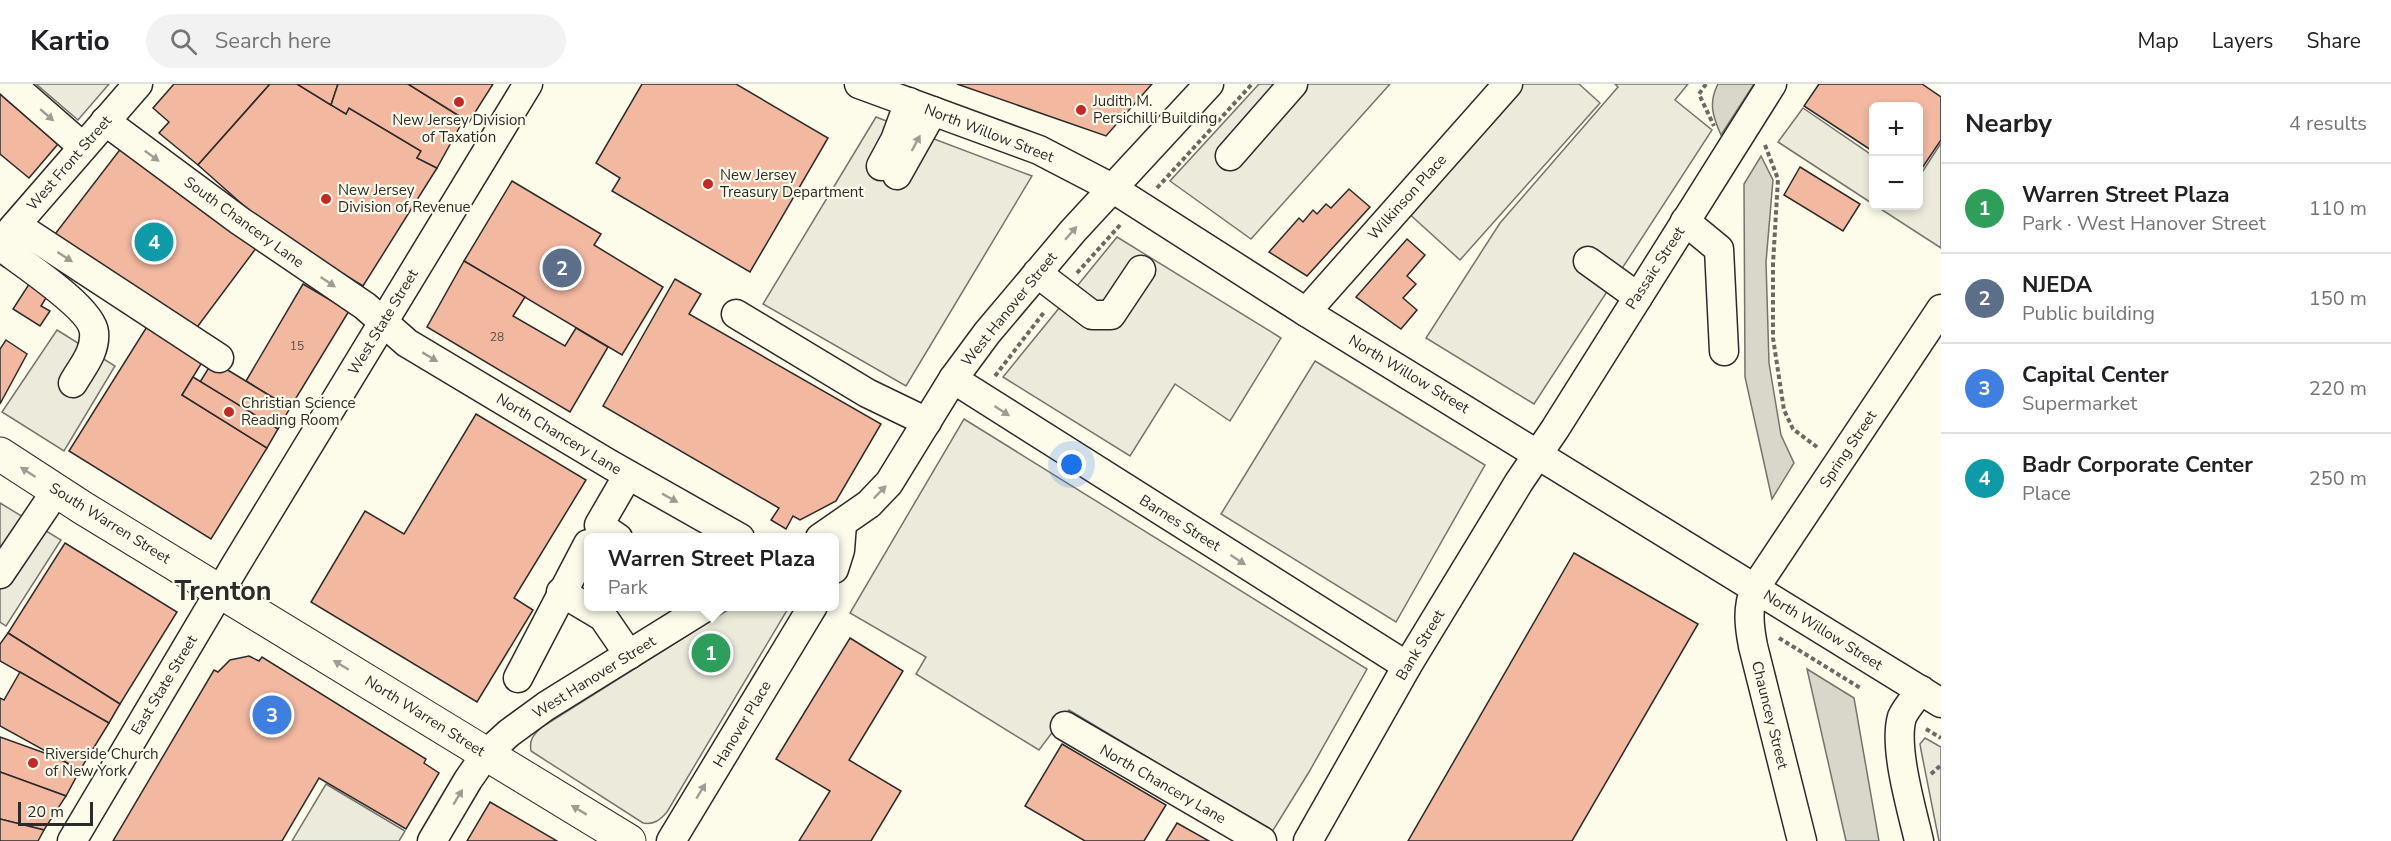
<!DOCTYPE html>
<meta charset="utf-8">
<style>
:root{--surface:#fff;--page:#f2f2f2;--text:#202124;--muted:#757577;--line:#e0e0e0;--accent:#1a73e8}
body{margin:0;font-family:"Nunito Sans",sans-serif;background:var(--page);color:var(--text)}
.controls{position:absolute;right:18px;top:18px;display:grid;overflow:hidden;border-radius:9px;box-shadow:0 3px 9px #0003}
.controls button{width:54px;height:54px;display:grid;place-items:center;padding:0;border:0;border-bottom:2px solid var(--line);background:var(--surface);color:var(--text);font:30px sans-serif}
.scale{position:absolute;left:18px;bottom:15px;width:75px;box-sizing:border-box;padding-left:6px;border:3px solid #2b2b2b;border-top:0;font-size:16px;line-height:21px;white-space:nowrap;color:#2b2b2b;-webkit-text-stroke:4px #fdfbea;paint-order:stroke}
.you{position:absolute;left:1072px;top:381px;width:21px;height:21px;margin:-15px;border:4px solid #fff;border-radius:50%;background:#1a73e8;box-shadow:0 0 0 9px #1a73e833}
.badge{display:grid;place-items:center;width:39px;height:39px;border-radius:50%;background:var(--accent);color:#fff;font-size:20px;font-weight:700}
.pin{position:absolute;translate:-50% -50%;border:3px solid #fff;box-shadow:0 2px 6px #0006}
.popup{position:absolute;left:584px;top:449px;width:255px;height:78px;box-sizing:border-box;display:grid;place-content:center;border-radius:9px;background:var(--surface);filter:drop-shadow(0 2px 4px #0005);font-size:20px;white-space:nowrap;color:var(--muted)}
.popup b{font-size:22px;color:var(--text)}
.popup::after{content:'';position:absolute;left:50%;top:100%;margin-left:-12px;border:12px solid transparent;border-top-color:var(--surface)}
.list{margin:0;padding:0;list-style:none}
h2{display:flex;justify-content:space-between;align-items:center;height:78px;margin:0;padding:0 24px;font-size:26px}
h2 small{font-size:20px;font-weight:400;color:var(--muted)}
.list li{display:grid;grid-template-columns:39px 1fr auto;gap:18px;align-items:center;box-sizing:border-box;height:90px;padding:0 24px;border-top:2px solid var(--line)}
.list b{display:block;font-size:22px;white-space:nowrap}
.list p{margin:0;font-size:20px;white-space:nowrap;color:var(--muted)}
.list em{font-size:20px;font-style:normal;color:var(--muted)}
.icon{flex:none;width:33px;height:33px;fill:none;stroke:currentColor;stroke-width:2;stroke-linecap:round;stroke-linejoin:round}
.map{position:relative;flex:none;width:1941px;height:757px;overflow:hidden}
header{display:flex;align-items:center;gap:36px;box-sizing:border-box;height:84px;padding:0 30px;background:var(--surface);border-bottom:2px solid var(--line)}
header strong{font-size:28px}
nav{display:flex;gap:33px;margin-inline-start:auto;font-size:21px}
.search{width:420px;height:54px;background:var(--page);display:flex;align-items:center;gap:15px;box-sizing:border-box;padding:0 21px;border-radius:33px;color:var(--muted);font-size:22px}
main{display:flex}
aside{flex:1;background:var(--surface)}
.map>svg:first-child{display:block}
</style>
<header>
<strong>Kartio</strong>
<div class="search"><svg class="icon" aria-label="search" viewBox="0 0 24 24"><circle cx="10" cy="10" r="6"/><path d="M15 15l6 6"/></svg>Search here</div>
<nav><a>Map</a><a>Layers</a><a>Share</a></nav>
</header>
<main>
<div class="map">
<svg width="1941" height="757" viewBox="0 0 1941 757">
<rect width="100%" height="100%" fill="#fdfbea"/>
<g fill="#ecebdb" stroke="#74746e" stroke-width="1.5">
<path d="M734 522 789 523 667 728C660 736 654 741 643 739L531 667C529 656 533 651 542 643Z"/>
<path d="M1925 654 1941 663V757H1939L1921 666 1920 660Z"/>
</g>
<g fill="#eceadb" stroke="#74746e" stroke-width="1.5">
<path d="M36 0H109L78 36Z"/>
<path d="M1259 0H1390L1251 155 1170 97Z"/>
<path d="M1521 0H1579L1600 19 1460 176 1406 127Z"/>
<path d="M1615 0H1688L1675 16 1712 46 1534 320 1426 254 1500 139 1618 3Z"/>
<path d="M1803 24 1873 72V120L1778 58Z"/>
<path d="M876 33 1032 92 906 302 763 220Z"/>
<path d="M1941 59V164L1876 122H1918L1919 93Z"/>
<path d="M1117 153 1281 254 1230 337 1175 300 1130 372 1003 293Z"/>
<path d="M57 246 115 282 64 367 2 328Z"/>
<path d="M1315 277 1485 381 1396 538 1221 430Z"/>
<path d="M964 335 1367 585 1309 688 1272 748 1069 626 1039 666 916 590 926 573 850 529Z"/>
<path d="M0 419 61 456 6 542 0 538Z"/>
<path d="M326 700 405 747 399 757H292Z"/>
</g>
<g fill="#d8d7c9" stroke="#74746e" stroke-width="1.5">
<path d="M1718 0H1754L1721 51C1713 33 1708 19 1718 0Z"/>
<path d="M1761 72 1773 96 1766 178 1769 279 1781 351 1794 379 1772 415 1745 293 1744 100Z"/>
<path d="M1807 585 1854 614 1879 757H1846Z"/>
</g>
<g fill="#f2b8a0" stroke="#2b2b2b" stroke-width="1.5">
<path d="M174 0H270L198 81 159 49 169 38 153 24Z"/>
<path d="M270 0H297L346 30 349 24 421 67 417 74 437 84 363 202 270 145 198 81Z"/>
<path d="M297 0H338L331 21Z"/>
<path d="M338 0H408L464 35 437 84 417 74 421 67 349 24 346 30 331 21Z"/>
<path d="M408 0H493L469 38Z"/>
<path d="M642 0H736L828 54 750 188 612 107 620 94 596 79Z"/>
<path d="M957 0H1152L1106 52Z"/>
<path d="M1819 0H1922L1941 13V56L1918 90V22H1874V68L1804 22Z"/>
<path d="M0 10 58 60 29 94 0 70Z"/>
<path d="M122 63 257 163 192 250 52 154Z"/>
<path d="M1800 83 1860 120 1843 147 1784 111Z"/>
<path d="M512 97 601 150 594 161 663 203 622 271 464 177Z"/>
<path d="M1349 105 1370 123 1307 192 1269 168 1299 134 1303 138 1313 126 1317 130 1326 120 1331 124Z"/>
<path d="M1407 155 1425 171 1407 192 1416 200 1403 214 1417 226 1401 245 1356 213Z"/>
<path d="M464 177 525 213 513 232 565 262 576 244 608 263 570 328 427 243Z"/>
<path d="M33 194 51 206 41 222 50 227 40 242 13 225Z"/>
<path d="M675 195 701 210 689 230 881 340 836 417 800 436 793 432 786 445 771 436 779 424 603 322Z"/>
<path d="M303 200 349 227 290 324 246 297Z"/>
<path d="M148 241 204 275 182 311 267 364 211 455 69 367Z"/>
<path d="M6 256 27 270 0 320V265Z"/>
<path d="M213 277 290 324 278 345 200 298Z"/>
<path d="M193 293 278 345 267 364 182 311Z"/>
<path d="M476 330 586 396 514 514 533 526 477 618 311 518 365 427 404 450Z"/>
<path d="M65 459 177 528 120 620 8 549Z"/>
<path d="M1574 469 1698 540 1572 757H1408Z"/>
<path d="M8 549 120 620 109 639 0 577V560Z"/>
<path d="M850 554 903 587 849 676 901 707 871 757H799L830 707 776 675Z"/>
<path d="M249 572 259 577 262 573 426 675 424 679 439 689 406 745 319 694 282 757H113L214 586 218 588 230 576Z"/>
<path d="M20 588 109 639 80 686 0 642V614L4 616Z"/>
<path d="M0 653 53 672 80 686 66 712 0 688Z"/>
<path d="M1062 660 1166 721 1144 757H1085L1025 722Z"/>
<path d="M0 688 66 712 44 746 0 735Z"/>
<path d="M490 718 557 757H467Z"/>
<path d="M0 735 44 746 38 757H0Z"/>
<path d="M1177 739 1209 757H1166Z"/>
</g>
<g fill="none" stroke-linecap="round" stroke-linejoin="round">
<defs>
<g id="minor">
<path d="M11 0 83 63"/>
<path d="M859 0 1039 66 1112 104 1306 228 1941 619"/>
<path d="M105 37 240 137 365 222 407 259 611 381 740 454"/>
<path d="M1230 72 1293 0"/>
<path d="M881 82 895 56 909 18"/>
<path d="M897 91 933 27"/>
<path d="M1685 137 1719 165 1724 267"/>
<path d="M16 141 219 274"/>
<path d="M0 159 138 0"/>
<path d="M0 162C21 178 92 224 94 248 96 268 82 283 73 299"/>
<path d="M1588 177 1638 213"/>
<path d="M1037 189 1092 231H1111L1141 186"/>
<path d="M1306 228 1508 0"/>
<path d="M736 230 867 309 927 338"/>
<path d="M953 295 1407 582"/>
<path d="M618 454 599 441 628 391"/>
<path d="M820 454 869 420 889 399 953 295 987 249 1073 147 1209 0"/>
<path d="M834 485 840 466 842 440"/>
<path d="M0 490 56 407"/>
<path d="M561 508 603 533 629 571"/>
<path d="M518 594 588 460"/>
<path d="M1065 642 1262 757"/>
<path d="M72 757 235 482 528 0"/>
<path d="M432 757 468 696 486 670 509 649 546 622 707 522"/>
<path d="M671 757 813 522"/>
<path d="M1308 757 1407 582 1519 398 1555 345 1772 0"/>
<path d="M1802 757 1753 562C1749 541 1747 524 1755 504L1941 225"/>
<path d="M1919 757C1912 726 1893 663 1902 633 1906 624 1915 614 1921 606"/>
</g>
<path id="major" d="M0 370 83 424 629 757"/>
</defs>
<use href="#minor" stroke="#2b2b2b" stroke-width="31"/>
<use href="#major" stroke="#2b2b2b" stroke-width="35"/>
<g stroke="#6a6964" stroke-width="4" stroke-dasharray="4.5 3" stroke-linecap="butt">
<path d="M1706 0 1699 10 1714 42"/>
<path d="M1765 61 1778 95 1773 180V254L1784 326 1793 345 1817 363"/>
<path d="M1157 104 1252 0"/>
<path d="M1077 189 1120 141"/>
<path d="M995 292 1045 227"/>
<path d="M1779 554 1862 605"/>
<path d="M1926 645 1941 654"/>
<path d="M1931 690 1941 681"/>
</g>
<use href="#minor" stroke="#fdfbea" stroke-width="28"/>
<use href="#major" stroke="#fdfbea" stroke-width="33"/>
</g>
<defs><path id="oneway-solid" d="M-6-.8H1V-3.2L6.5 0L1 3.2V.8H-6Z" transform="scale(1.5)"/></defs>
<g fill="#9e9d94">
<use href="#oneway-solid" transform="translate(47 31) rotate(41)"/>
<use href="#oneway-solid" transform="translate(916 59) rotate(-62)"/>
<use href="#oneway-solid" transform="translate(152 72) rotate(36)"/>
<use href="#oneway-solid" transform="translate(1071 149) rotate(-49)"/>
<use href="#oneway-solid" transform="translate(65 173) rotate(33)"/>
<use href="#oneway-solid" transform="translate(328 198) rotate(34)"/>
<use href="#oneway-solid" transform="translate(430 273) rotate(31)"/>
<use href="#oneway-solid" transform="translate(1002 327) rotate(33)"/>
<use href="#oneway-solid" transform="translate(28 388) rotate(-147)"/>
<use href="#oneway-solid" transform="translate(880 408) rotate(-46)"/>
<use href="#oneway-solid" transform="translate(670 414) rotate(29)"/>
<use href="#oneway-solid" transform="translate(1238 476) rotate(33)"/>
<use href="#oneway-solid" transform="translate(341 581) rotate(-149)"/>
<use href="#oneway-solid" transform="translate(701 707) rotate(-59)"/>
<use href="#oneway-solid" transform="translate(458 713) rotate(-59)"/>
<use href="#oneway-solid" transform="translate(579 726) rotate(-149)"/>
</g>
<g fill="#c62828" stroke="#fdfbea" stroke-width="2">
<circle cx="459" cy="18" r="6"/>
<circle cx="1081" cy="26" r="6"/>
<circle cx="708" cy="100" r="6"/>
<circle cx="326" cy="115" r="6"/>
<circle cx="229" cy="328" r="6"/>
<circle cx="33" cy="679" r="6"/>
</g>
<g text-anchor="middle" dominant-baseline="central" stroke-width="4.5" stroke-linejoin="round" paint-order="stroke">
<g font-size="12" fill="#5d4e48">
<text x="497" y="253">28</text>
<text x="297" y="262">15</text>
</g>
<g font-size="15" fill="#2b2b2b" stroke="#fdfbea" text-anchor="start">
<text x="1093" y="17">Judith M.<tspan x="1093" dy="17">Persichilli Building</tspan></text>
<text x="459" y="36" text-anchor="middle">New Jersey Division<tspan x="459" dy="17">of Taxation</tspan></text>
<text x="720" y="91">New Jersey<tspan x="720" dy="17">Treasury Department</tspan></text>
<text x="338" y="106">New Jersey<tspan x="338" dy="17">Division of Revenue</tspan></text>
<text x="241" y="319">Christian Science<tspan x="241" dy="17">Reading Room</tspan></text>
<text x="45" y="670">Riverside Church<tspan x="45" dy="17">of New York</tspan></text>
</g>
<g font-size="15" fill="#2b2b2b" stroke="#fdfbea">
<text transform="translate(989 49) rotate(21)">North Willow Street</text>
<text transform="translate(69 79) rotate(-49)">West Front Street</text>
<text transform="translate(1407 113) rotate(-48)">Wilkinson Place</text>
<text transform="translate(244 138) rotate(36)">South Chancery Lane</text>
<text transform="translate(1655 184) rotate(-57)">Passaic Street</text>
<text transform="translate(1009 225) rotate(-51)">West Hanover Street</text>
<text transform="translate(383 238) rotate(-59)">West State Street</text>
<text transform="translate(1409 290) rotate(31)">North Willow Street</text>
<text transform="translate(559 350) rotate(31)">North Chancery Lane</text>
<text transform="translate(1848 365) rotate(-56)">Spring Street</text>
<text transform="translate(110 439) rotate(32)">South Warren Street</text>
<text transform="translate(1180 439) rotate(32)">Barnes Street</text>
<text transform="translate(1823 546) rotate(32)">North Willow Street</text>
<text transform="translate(1420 561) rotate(-59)">Bank Street</text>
<text transform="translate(594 593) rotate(-32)">West Hanover Street</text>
<text transform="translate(164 601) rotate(-59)">East State Street</text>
<text transform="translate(1770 631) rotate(76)">Chauncey Street</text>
<text transform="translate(425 632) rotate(32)">North Warren Street</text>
<text transform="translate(742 640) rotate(-59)">Hanover Place</text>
<text transform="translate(1163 700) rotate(30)">North Chancery Lane</text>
</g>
<g font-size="27" font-weight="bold" fill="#2b2b2b" stroke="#fdfbea">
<text x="223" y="507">Trenton</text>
</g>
</g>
</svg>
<div class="controls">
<button>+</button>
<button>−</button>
</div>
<div class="scale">20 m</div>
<div class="you"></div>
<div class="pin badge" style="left:711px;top:569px;background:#2e9e5b">1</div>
<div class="popup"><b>Warren Street Plaza</b>Park</div>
<div class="pin badge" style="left:562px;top:184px;background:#5c6f8a">2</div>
<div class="pin badge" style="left:272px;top:631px;background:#3f7fe0">3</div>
<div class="pin badge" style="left:154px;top:158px;background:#0f9aa8">4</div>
</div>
<aside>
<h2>Nearby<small>4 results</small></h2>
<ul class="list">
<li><span class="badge" style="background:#2e9e5b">1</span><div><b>Warren Street Plaza</b><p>Park · West Hanover Street</p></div><em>110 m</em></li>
<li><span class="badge" style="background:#5c6f8a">2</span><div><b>NJEDA</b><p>Public building</p></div><em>150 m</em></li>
<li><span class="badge" style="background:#3f7fe0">3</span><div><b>Capital Center</b><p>Supermarket</p></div><em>220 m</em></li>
<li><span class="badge" style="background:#0f9aa8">4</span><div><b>Badr Corporate Center</b><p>Place</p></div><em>250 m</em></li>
</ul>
</aside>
</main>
